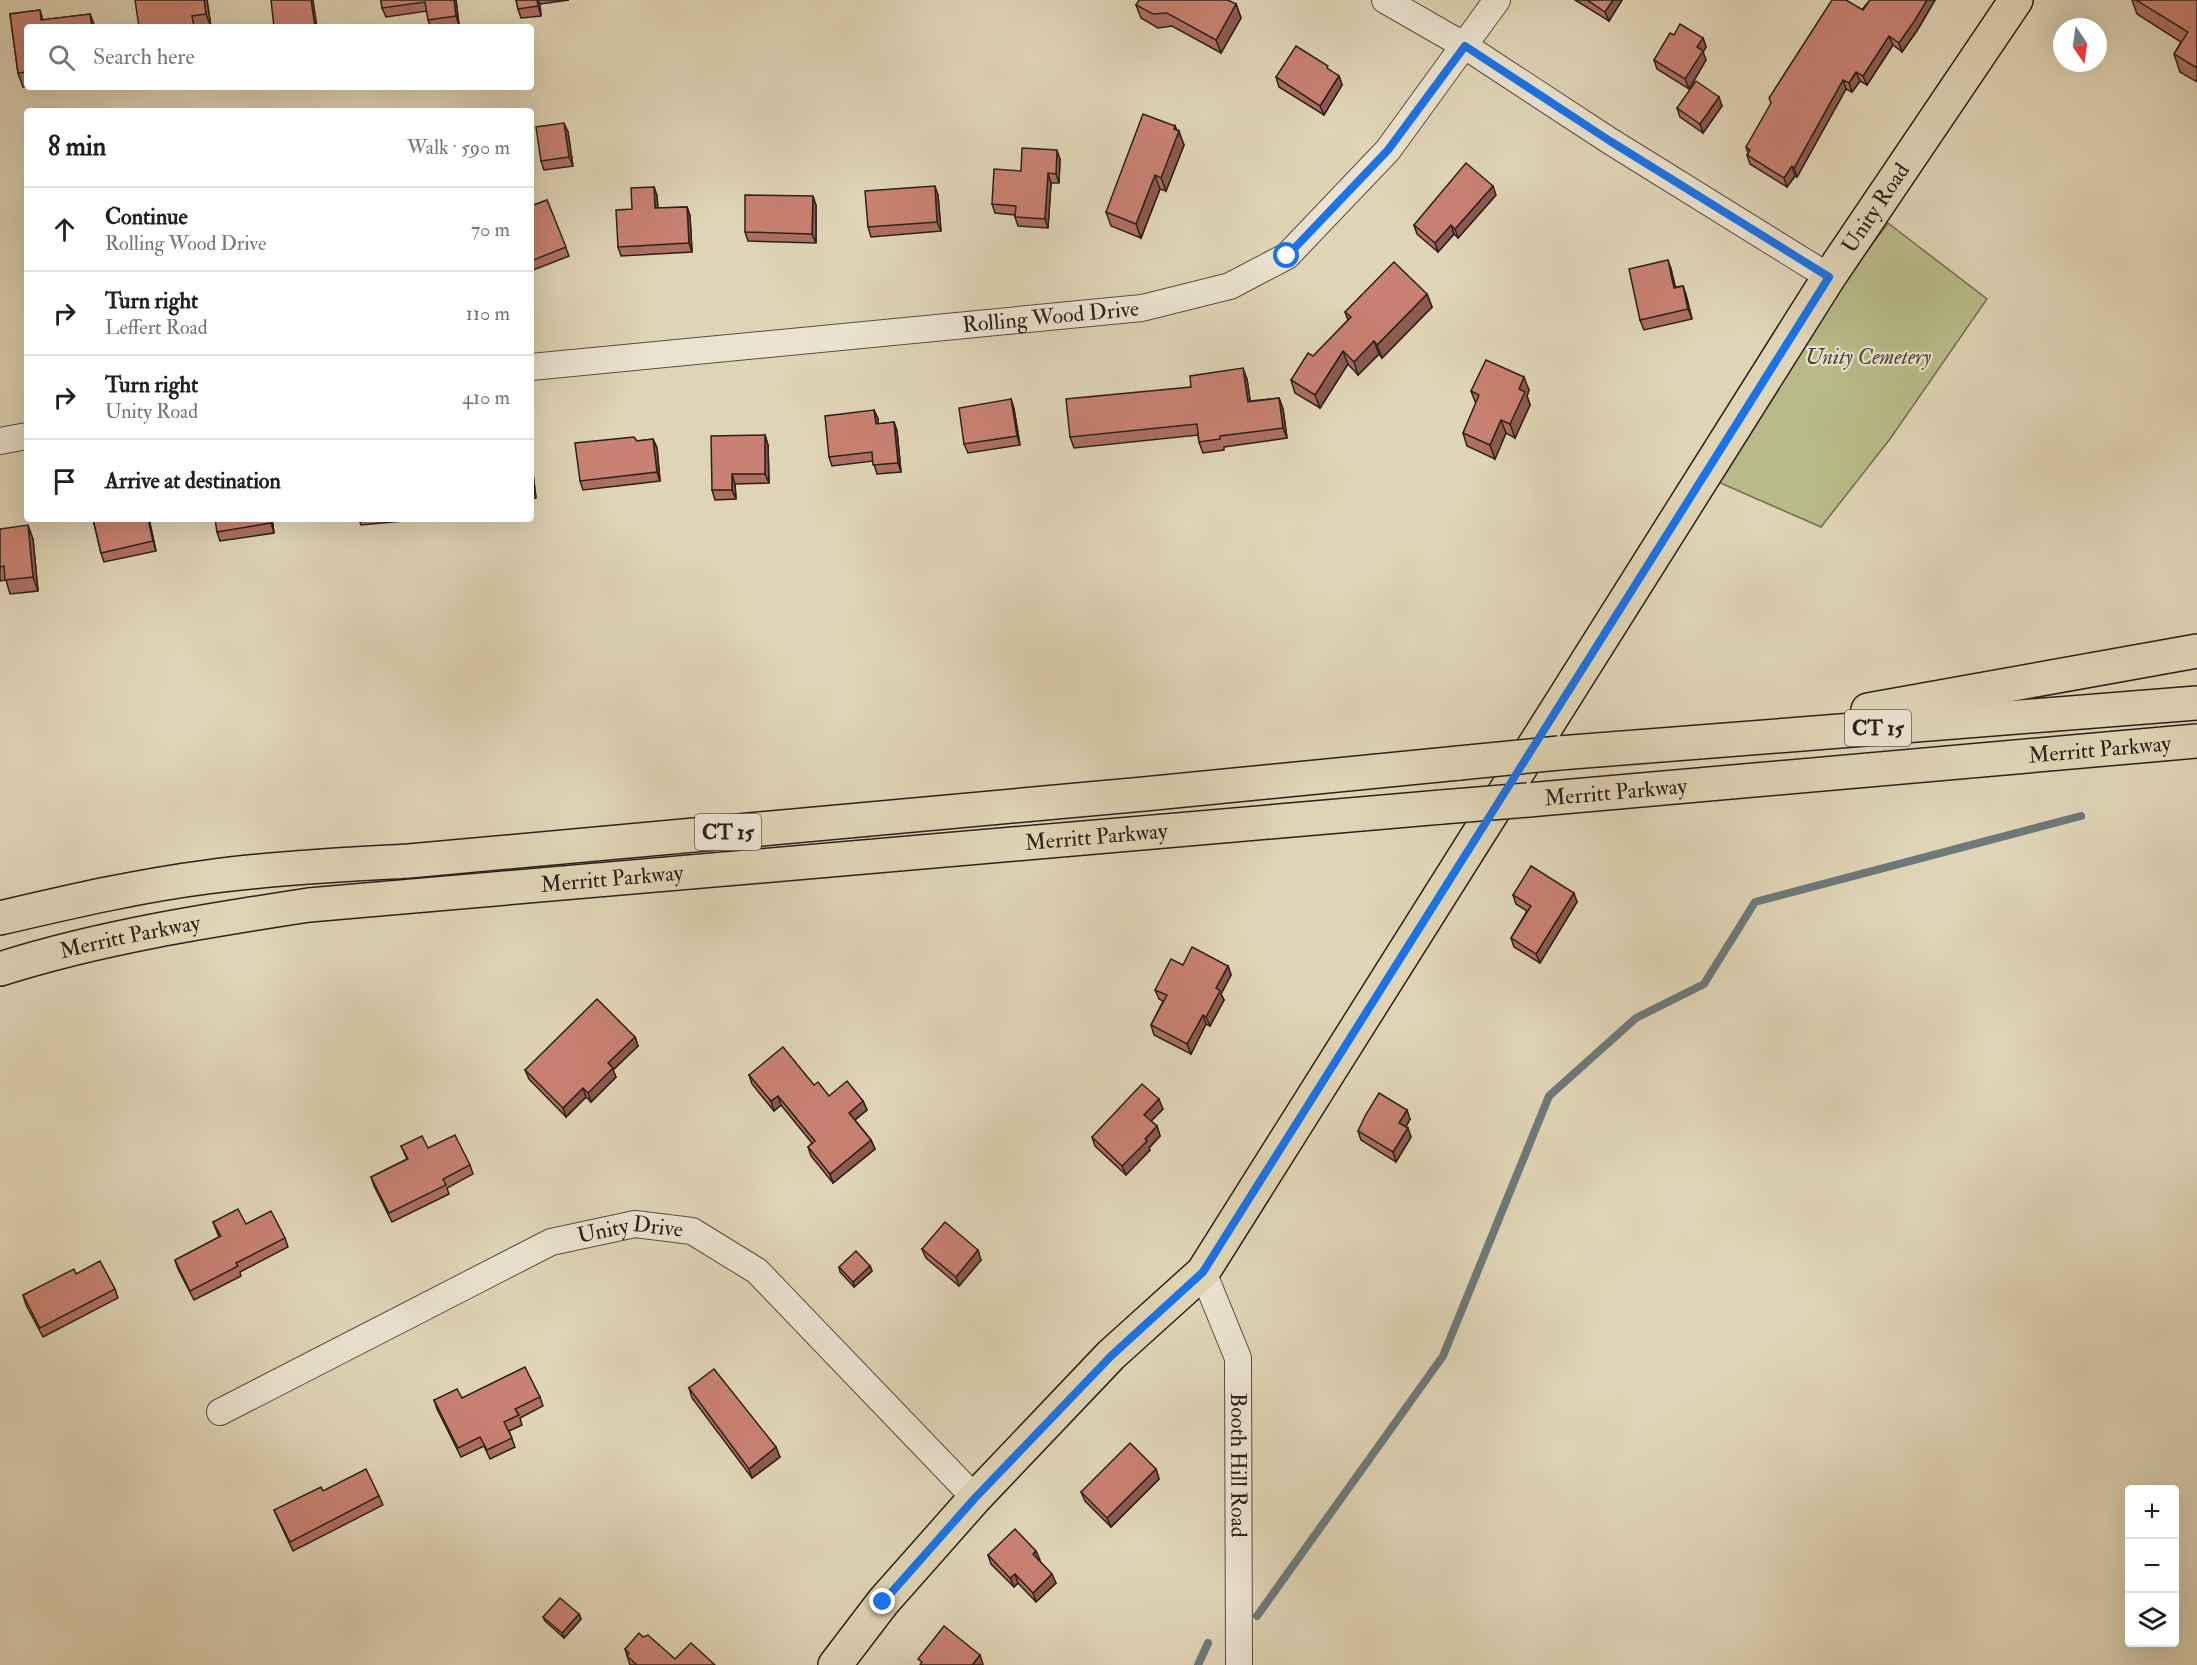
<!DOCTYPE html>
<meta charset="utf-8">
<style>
:root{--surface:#fff;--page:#f6f6f6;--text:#202124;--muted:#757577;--line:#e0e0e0}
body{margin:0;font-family:"IM FELL Double Pica",serif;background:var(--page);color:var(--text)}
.controls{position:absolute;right:18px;bottom:18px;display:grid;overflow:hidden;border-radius:6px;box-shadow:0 6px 24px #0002}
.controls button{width:54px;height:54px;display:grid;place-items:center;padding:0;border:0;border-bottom:2px solid var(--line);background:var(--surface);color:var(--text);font:30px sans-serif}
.compass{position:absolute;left:2053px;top:18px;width:54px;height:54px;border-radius:50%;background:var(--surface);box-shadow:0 6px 24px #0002;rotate:167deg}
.stop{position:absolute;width:18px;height:18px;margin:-14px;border:4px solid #1a73e8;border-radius:50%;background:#fff}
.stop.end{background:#1a73e8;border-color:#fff;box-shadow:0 2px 6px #0008}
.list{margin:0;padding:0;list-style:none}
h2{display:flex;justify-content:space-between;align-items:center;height:78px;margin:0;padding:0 24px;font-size:26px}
h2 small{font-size:20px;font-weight:400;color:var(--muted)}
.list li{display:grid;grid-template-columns:39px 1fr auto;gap:18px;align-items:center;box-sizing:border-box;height:84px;padding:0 24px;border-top:2px solid var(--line)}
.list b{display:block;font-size:22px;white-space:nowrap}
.list p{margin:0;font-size:20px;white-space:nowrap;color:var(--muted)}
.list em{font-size:20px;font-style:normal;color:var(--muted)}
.icon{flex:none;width:33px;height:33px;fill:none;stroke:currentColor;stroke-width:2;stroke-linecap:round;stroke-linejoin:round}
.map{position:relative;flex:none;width:2197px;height:1665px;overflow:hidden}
.search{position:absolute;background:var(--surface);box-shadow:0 6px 24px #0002;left:24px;top:24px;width:510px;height:66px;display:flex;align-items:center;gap:15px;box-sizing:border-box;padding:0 21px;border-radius:6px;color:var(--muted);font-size:22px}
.panel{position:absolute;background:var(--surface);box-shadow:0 6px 24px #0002;left:24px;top:108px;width:510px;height:414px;border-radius:6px}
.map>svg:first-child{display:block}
</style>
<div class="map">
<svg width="2197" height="1665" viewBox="0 0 2197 1665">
<rect width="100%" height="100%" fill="#dfd4b5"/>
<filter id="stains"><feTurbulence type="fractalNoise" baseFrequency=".00333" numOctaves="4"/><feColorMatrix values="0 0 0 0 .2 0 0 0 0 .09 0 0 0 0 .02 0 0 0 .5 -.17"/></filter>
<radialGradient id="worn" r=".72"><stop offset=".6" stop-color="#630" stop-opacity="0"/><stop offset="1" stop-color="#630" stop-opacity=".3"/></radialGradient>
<path fill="#b8bb89" stroke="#726e52" stroke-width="1.5" d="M1888 223 1987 299 1890 439 1821 527 1709 478 1816 320Z"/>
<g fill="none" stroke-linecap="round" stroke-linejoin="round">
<g stroke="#6d7979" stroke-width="8">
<path d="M1257 1616 1443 1356 1549 1096 1636 1018 1704 984 1755 902 2081 816"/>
<path d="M1198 1665 1208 1643"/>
</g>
<defs>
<g id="minor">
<path d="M1385 0 1465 46 1610 141 1829 277"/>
<path id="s1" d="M531 367 1142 308 1230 286 1287 256 1388 150 1497 0"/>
<path d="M0 441 27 436"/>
<path id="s2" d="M1203 1272 1238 1358 1239 1665"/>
<path id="s3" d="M220 1412 551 1242 635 1224 692 1231 757 1271 975 1498"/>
</g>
<g id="major">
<path id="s4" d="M835 1665 883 1602 975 1498 1111 1355 1203 1272 1829 277 2016 0"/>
</g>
<g id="highway">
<path d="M1868 710 2197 651"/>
<path d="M1559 753 2197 703"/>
<path id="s5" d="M1528 800 2197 741"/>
<path d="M0 918C69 902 137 886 207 877 274 868 341 865 409 861L1144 794 1459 763"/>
<path id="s6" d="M0 969C101 937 205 921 309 905L1442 807"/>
</g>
</defs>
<use href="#minor" stroke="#594d41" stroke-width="28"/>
<use href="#major" stroke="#2c201a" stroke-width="36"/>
<use href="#highway" stroke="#2c201a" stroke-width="36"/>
<use href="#minor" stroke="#eae3cf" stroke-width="26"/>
<use href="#major" stroke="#dfd4b5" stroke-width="33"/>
<use href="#highway" stroke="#dfd4b5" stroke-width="33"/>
<defs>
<g id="highway-bridge">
<path d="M1459 763 1559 753"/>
<path d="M1442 807 1528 800"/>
</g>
</defs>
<use href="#highway-bridge" stroke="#2c201a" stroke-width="36" stroke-linecap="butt"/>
<use href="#highway-bridge" stroke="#dfd4b5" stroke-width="33"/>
</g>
<g fill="#ac6f62" stroke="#2c201a" stroke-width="1.5">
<path d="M207 0 211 27H139Z"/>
<path d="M381 0H456L459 25 448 27H431L428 20 427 11 386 17 382 8Z"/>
<path d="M516 0H569L540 4 541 16 521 18 518 9Z"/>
<path d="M1575 0H1622L1609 21Z"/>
<path d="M1870 0H1935L1918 29 1902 52 1893 45 1867 85 1860 81 1852 92 1846 89 1797 177 1795 176 1787 187 1750 164 1747 155 1748 153 1746 147Z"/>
<path d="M2132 0H2197V82L2180 72 2174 54 2181 42 2137 14Z"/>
<path d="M1236 4 1241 18 1221 53 1172 26 1158 28 1141 18 1136 5Z"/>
<path d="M40 10 43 20 90 14 95 27H27V86L23 87 18 73 10 14Z"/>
<path d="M1674 35 1703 38 1706 47 1703 52 1706 60 1689 89 1657 69 1654 60Z"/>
<path d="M1329 70 1339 76 1342 85 1324 115 1279 87 1276 77Z"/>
<path d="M1722 106 1703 133 1680 117 1677 108Z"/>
<path d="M1175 126 1184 145 1166 191 1160 189 1141 238 1111 226 1106 212Z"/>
<path d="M568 132 573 166 544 170 541 161Z"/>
<path d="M1060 159 1059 183H1051L1048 228 1018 226 1015 217V215L995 213 992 204 1021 171Z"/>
<path d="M654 187 657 196 658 208 687 207 690 216 692 252 621 256 618 247 632 209Z"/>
<path d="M938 195 941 231 871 237 868 227Z"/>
<path d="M1496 195 1458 238 1454 234 1438 252 1417 234 1414 225Z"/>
<path d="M547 200 569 256 531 271V206Z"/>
<path d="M816 205V243L748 241 745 232Z"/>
<path d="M1671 269 1675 287 1683 286 1686 295 1692 319 1644 330 1640 320Z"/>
<path d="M1427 294 1432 307 1382 358 1379 354 1358 375 1348 364 1320 408 1295 393 1291 380 1348 320 1345 312Z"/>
<path d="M1247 379 1250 401 1279 398 1283 409 1287 438 1224 447V450L1203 453 1199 442 1198 435 1074 448 1070 437 1191 387Z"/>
<path d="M1529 390 1527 396 1530 405 1515 438 1506 433 1495 459 1467 446 1463 433 1476 404 1471 391Z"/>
<path d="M1011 399 1014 409 1020 445 968 453 964 444Z"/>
<path d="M874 410 878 419V424L894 422 897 431 901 472 877 474 873 461 832 466 829 457Z"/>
<path d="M765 435 768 445 769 483 735 484 736 499 715 500 712 490Z"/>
<path d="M653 439 657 448 660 481 583 490 580 481 637 441Z"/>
<path d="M531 461 536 498 531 499Z"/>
<path d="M93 519H149L156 551 104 562 101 553Z"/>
<path d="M272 519 274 533 220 541 217 532Z"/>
<path d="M359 519H414V520L361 525Z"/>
<path d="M0 529 33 539 38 591 10 594 6 580 0 581Z"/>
<path d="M1513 895 1577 902 1540 963 1514 947 1511 938 1527 911 1516 904Z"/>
<path d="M1183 965 1228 966 1231 975 1221 994 1224 1000 1210 1026 1206 1024 1191 1054 1154 1035 1151 1025 1163 1001 1159 999 1155 990Z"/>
<path d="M635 1037 638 1046 613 1070 616 1077 591 1102 586 1097 566 1117 529 1079 525 1070Z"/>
<path d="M749 1075 814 1085 829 1096 863 1101 867 1110 855 1120 871 1140 875 1149 833 1183 811 1156 808 1147 812 1143 781 1105 774 1111 752 1084Z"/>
<path d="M1163 1109 1151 1121 1157 1126 1160 1136 1149 1148 1150 1150 1126 1175 1095 1146 1092 1137Z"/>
<path d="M1410 1119 1406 1127 1411 1137 1396 1162 1361 1140 1358 1131Z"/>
<path d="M401 1146 428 1148 470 1165 473 1174 447 1188 449 1194 392 1222 374 1186 371 1177 407 1159Z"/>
<path d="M213 1222 246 1224 285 1238 288 1247 240 1272 241 1276 194 1300 178 1269 175 1260 219 1237Z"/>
<path d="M922 1249 981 1260 959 1286 926 1258Z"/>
<path d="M870 1266 872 1271 854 1287 840 1272 839 1267Z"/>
<path d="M76 1274 115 1289 118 1298 43 1337 26 1305 23 1295Z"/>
<path d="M689 1388 780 1457 752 1478 692 1398Z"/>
<path d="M540 1397 543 1406 520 1418 522 1425 509 1431 515 1447 490 1459 484 1446 461 1457 437 1409 434 1400 462 1398Z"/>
<path d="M1156 1469 1159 1479 1111 1527 1085 1501 1081 1492Z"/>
<path d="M379 1496 383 1505 293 1551 278 1519 274 1510Z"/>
<path d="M1036 1551 1039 1560 1056 1583 1036 1602 1018 1583 1014 1587 991 1564 988 1555Z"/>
<path d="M579 1614 581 1619 564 1638 545 1621 543 1617Z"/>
<path d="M643 1637 675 1659 715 1665H630L625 1649Z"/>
</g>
<g fill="#8c5a50" stroke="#2c201a" stroke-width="1.5">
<path d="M204 0H207L211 27 206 14Z"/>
<path d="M311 0H313L317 27H315Z"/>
<path d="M454 0H456L459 25 456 16Z"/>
<path d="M537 0H538L540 4 541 16 538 6Z"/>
<path d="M1613 0H1622L1609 21 1605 12Z"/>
<path d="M1927 0H1935L1918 29 1902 52 1899 43Z"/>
<path d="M1236 4 1241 18 1221 53 1216 40Z"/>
<path d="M90 14 95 27H92Z"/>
<path d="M1889 36 1893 45 1867 85 1863 76Z"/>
<path d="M1703 38 1706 47 1703 52 1706 60 1689 89 1685 79 1697 47Z"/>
<path d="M1856 72 1860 81 1852 92 1849 83Z"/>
<path d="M1339 76 1342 85 1324 115 1320 106Z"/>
<path d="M1843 80 1846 89 1797 177 1794 168Z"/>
<path d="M1719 97 1722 106 1703 133 1700 124Z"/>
<path d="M564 123 568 132 573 166 569 157Z"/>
<path d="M1175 126 1178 135 1179 131 1184 145 1166 191 1161 178Z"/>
<path d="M1057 150 1060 159 1059 183 1056 174Z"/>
<path d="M1792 166 1795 176 1787 187 1784 178Z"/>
<path d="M1048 173 1051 183 1048 228 1045 219Z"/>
<path d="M1155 175 1160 189 1141 238 1136 224Z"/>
<path d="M935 186 938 195 941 231 937 222Z"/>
<path d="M1493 186 1496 195 1458 238 1455 229Z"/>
<path d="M654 187 657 196 658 218 655 208Z"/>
<path d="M813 196 816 205V243L812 234Z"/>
<path d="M687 207 690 216 692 252 689 243Z"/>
<path d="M1451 225 1454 234 1438 252 1435 243Z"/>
<path d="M1668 260 1671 269 1678 297 1674 288Z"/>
<path d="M1683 286 1686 295 1692 319 1688 309Z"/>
<path d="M1427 294 1432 307 1382 358 1377 345Z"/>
<path d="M1374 341 1379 354 1358 375 1354 362Z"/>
<path d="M1343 351 1348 364 1320 408 1315 395Z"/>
<path d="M1243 368 1247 379 1252 413 1248 402Z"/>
<path d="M1524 377 1529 390 1527 396 1530 405 1515 438 1510 424 1519 389Z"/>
<path d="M1279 398 1283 409 1287 438 1283 428Z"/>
<path d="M1011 399 1014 409 1020 445 1017 436Z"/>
<path d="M874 410 878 419 879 433 876 424Z"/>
<path d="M1501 420 1506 433 1495 459 1490 445Z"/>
<path d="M894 422 897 431 901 472 898 463Z"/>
<path d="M765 435 768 445 769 483 765 474Z"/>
<path d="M653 439 657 448 660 481 657 472Z"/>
<path d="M531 461 532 464 536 498 533 489 531 473Z"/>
<path d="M732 474 735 484 736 499 732 490Z"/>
<path d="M148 519H149L156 551 153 541Z"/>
<path d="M270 519H272L274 533 271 523Z"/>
<path d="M28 525 33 539 38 591 33 577Z"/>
<path d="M1574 893 1577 902 1540 963 1536 954Z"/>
<path d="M1228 966 1231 975 1221 994 1224 1000 1210 1026 1206 1017 1216 988Z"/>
<path d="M1203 1015 1206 1024 1191 1054 1187 1044Z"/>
<path d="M635 1037 638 1046 613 1070 616 1077 591 1102 588 1093 608 1063Z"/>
<path d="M583 1088 586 1097 566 1117 563 1108Z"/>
<path d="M778 1096 781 1105 774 1111 771 1101Z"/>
<path d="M1159 1099 1163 1109 1148 1124 1144 1115Z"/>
<path d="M863 1101 867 1110 852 1122 849 1113Z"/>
<path d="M1407 1110 1410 1119 1403 1132 1399 1123Z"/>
<path d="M1157 1126 1160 1136 1149 1148 1150 1150 1126 1175 1122 1166Z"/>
<path d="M1408 1128 1411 1137 1396 1162 1393 1152Z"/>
<path d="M871 1140 875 1149 833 1183 830 1174Z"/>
<path d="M978 1250 981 1260 959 1286 956 1277Z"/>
<path d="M870 1266 872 1271 854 1287 853 1282Z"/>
<path d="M776 1447 780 1457 752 1478 749 1469Z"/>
<path d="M1156 1469 1159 1479 1111 1527 1107 1518Z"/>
<path d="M1036 1551 1040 1560 1036 1563 1033 1554Z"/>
<path d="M1015 1574 1018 1583 1014 1587 1010 1578Z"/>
<path d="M1052 1574 1056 1583 1036 1602 1033 1593Z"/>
<path d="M579 1614 581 1619 564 1638 562 1633Z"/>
<path d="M980 1655 983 1664V1665H972Z"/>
</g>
<g fill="#c88172" stroke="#2c201a" stroke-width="1.5">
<path d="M135 0H204L206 14 192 16 194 27H139Z"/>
<path d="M271 0H311L315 27H274Z"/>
<path d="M381 0H454L456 16 428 20 425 2 382 8Z"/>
<path d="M516 0H537L538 6 518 9Z"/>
<path d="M1139 0H1228L1236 4 1216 40 1167 13 1153 14 1136 5Z"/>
<path d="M1587 0H1613L1605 12Z"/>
<path d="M1832 0H1846L1863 10 1870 0H1927L1915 20 1899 43 1889 36 1863 76 1856 72 1849 83 1843 80 1794 168 1792 166 1784 178 1747 155 1750 150 1746 147 1771 103 1769 98Z"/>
<path d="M2136 0H2197V68L2174 54 2188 32Z"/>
<path d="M40 10 41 20 90 14 92 27H27V72L18 73 10 14Z"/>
<path d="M1680 24 1703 38 1697 47 1703 51 1685 79 1654 60 1670 33 1674 35Z"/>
<path d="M1296 46 1328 66 1327 68 1339 76 1320 106 1276 77Z"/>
<path d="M1696 81 1719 97 1700 124 1677 108Z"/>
<path d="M1143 114 1175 126 1174 129 1179 131 1161 178 1155 175 1136 224 1106 212Z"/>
<path d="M564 123 569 157 541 161 536 127Z"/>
<path d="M1022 148 1057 150 1056 174 1048 173 1045 219 1015 217 1016 206 992 204 994 169 1021 171Z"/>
<path d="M1466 163 1493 186 1455 229 1451 225 1435 243 1414 225Z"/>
<path d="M935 186 937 222 868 227 865 191Z"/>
<path d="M654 187 655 208 687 207 689 243 618 247 616 210 632 209 631 188Z"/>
<path d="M745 195 813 196 812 234 745 232Z"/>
<path d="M547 200 566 247 531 261V206Z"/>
<path d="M1668 260 1674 288 1683 286 1688 309 1640 320 1629 269Z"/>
<path d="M1394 262 1427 294 1377 345 1374 341 1354 362 1343 351 1315 395 1291 380 1308 353 1313 356 1351 317 1345 312Z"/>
<path d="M1486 360 1524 377 1519 389 1525 392 1510 424 1501 420 1490 445 1463 433 1479 395 1471 391Z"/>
<path d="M1243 368 1248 402 1279 398 1283 428 1220 436V439L1199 442 1197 424 1070 437 1066 399 1191 387 1190 376Z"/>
<path d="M1011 399 1017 436 964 444 959 408Z"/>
<path d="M874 410 876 424 894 422 898 463 873 465 872 452 829 457 825 416Z"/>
<path d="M765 435V474H732V490H712L711 436Z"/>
<path d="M634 437 637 441 653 439 657 472 580 481 575 443Z"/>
<path d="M531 473 533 489H531Z"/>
<path d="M93 519H148L153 541 101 553Z"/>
<path d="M215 519H270L271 523 217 532Z"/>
<path d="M28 525 33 577 5 580 4 566 0 567V529Z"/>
<path d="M1531 866 1574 893 1536 954 1511 938 1531 906 1513 895Z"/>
<path d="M1192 947 1228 966 1216 988 1220 991 1206 1017 1203 1015 1187 1044 1151 1025 1167 995 1155 990 1171 959 1183 965Z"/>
<path d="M597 999 635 1037 608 1063 613 1068 588 1093 583 1088 563 1108 525 1070Z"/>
<path d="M783 1047 814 1085 818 1082 829 1096 847 1081 863 1101 849 1113 871 1140 830 1174 808 1147 815 1141 778 1096 771 1101 749 1075Z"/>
<path d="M1142 1084 1159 1099 1144 1115 1157 1126 1145 1139 1147 1141 1122 1166 1092 1137Z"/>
<path d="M1379 1093 1407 1110 1399 1123 1408 1128 1393 1152 1358 1131 1365 1116Z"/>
<path d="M455 1135 470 1165 443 1179 446 1185 389 1213 371 1177 408 1159 401 1146 422 1136 428 1148Z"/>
<path d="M238 1209 246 1224 271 1211 285 1238 236 1263 238 1266 190 1291 175 1260 221 1236 213 1222Z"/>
<path d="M945 1222 978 1250 956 1277 922 1249Z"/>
<path d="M856 1251 870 1266 853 1282 839 1267Z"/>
<path d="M100 1261 115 1289 40 1328 23 1295 74 1269 76 1274Z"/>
<path d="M525 1367 540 1397 515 1409 519 1415 504 1422 512 1438 487 1450 480 1437 458 1448 434 1400 457 1389 462 1398Z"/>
<path d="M714 1369 776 1447 749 1469 689 1388Z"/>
<path d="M1130 1443 1156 1469 1107 1518 1081 1492Z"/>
<path d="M366 1469 379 1496 290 1542 274 1510 321 1487 323 1491Z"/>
<path d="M1015 1529 1036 1551 1033 1554 1052 1574 1033 1593 1015 1574 1010 1578 988 1555Z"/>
<path d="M560 1598 579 1614 562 1633 543 1617Z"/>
<path d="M944 1626 980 1655 972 1665H920L922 1662 918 1659Z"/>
<path d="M639 1633 643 1637 648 1635 675 1659 691 1643 715 1665H637L627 1656 629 1653 625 1649Z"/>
</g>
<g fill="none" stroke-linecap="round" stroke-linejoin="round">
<path stroke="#1a73e8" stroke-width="8" d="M883 1602 975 1498 1111 1356 1203 1272 1829 277 1610 141 1465 46 1388 150 1287 256"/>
</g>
<g text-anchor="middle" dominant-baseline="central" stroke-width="4.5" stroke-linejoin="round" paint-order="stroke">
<g fill="#eae3cf" stroke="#655a50" stroke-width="1.5">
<rect x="1845" y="710" width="66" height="36" rx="4.5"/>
<rect x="695" y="814" width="66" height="36" rx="4.5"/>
</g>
<g font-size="21" font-weight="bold" fill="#2c201a">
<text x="1878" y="728">CT 15</text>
<text x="728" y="832">CT 15</text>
</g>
<g font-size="22" fill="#2c201a" stroke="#eae3cf">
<text stroke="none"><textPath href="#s4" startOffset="1798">Unity Road</textPath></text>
<text stroke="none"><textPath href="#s1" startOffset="522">Rolling Wood Drive</textPath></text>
<text stroke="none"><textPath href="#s5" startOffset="574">Merritt Parkway</textPath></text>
<text stroke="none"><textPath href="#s5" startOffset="88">Merritt Parkway</textPath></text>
<text stroke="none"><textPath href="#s6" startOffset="1106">Merritt Parkway</textPath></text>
<text stroke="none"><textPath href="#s6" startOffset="620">Merritt Parkway</textPath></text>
<text stroke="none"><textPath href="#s6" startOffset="134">Merritt Parkway</textPath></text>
<text stroke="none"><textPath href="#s3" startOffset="453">Unity Drive</textPath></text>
<text stroke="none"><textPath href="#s2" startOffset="200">Booth Hill Road</textPath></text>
</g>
<g font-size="22" font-style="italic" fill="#4f4736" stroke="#eae3cf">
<text x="1868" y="357">Unity Cemetery</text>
</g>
</g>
<rect width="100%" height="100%" filter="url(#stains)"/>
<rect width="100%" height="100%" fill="url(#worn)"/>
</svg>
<div class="controls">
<button>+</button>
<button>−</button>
<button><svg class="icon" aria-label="layers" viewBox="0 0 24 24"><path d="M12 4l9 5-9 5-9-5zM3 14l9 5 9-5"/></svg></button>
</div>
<svg class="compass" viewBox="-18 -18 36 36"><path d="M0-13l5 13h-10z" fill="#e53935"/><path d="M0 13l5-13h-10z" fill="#757577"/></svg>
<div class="stop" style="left:1287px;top:256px"></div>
<div class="stop end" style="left:883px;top:1602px"></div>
<div class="search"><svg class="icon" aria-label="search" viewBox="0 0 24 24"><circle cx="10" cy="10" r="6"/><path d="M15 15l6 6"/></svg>Search here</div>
<section class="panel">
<h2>8 min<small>Walk · 590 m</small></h2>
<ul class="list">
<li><svg class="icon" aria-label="ahead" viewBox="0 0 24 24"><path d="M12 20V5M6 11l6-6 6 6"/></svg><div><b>Continue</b><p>Rolling Wood Drive</p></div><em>70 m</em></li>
<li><svg class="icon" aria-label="right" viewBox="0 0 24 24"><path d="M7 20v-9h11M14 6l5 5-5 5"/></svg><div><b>Turn right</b><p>Leffert Road</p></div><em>110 m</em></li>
<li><svg class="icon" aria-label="right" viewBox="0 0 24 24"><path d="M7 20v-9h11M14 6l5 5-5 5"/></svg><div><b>Turn right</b><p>Unity Road</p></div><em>410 m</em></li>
<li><svg class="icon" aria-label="arrive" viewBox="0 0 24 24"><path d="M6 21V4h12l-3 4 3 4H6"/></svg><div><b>Arrive at destination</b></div></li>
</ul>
</section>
</div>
